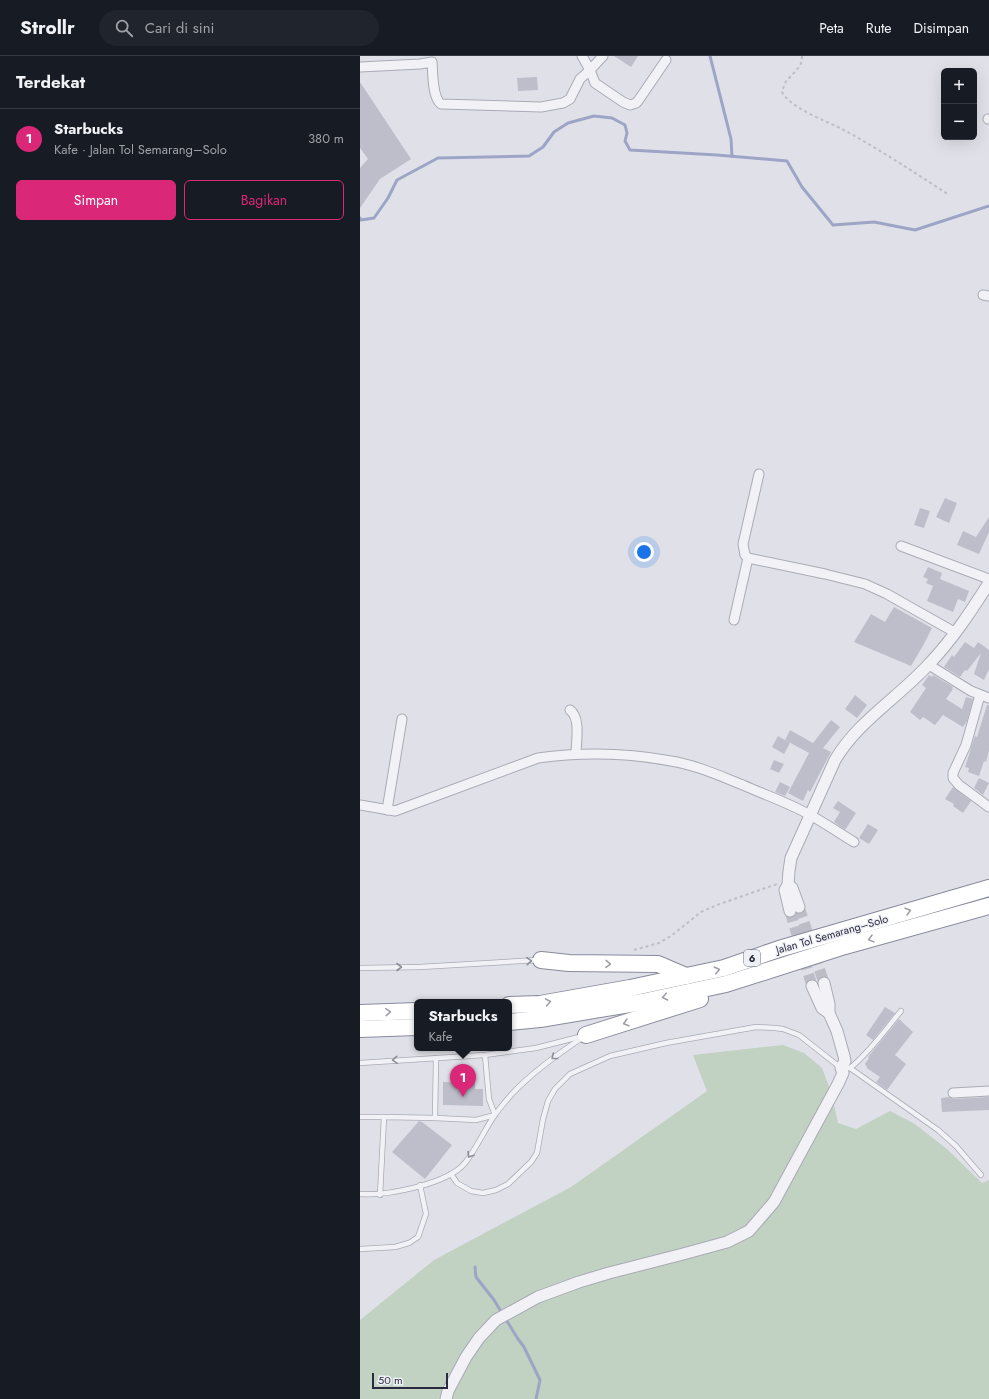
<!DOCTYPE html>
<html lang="id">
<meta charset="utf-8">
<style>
:root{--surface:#171b24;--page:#20242c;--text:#f1f3f6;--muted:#9ea1a6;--line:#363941;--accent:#db2777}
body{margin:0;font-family:Jost,sans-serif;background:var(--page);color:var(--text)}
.controls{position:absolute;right:12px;top:12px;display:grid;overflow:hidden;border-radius:6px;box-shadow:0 4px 16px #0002}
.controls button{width:36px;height:36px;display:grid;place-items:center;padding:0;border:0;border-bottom:1px solid var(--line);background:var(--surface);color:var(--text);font:20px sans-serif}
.scale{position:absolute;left:12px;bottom:10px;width:76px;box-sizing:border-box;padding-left:4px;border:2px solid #2a2b3e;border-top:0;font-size:11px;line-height:14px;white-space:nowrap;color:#2a2b3e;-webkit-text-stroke:3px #eff0f6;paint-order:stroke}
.you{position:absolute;left:284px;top:496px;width:14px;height:14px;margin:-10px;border:3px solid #fff;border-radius:50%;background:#1a73e8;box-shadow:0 0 0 6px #1a73e833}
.badge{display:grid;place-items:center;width:26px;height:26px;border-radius:50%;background:var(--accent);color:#fff;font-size:13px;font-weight:700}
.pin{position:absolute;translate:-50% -33px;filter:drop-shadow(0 1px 2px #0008)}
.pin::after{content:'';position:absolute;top:21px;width:14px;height:12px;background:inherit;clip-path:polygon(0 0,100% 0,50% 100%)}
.popup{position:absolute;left:54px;top:943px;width:98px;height:52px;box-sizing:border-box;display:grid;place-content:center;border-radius:6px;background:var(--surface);filter:drop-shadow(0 1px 3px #0005);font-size:13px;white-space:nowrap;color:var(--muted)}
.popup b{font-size:15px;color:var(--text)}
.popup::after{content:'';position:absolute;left:50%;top:100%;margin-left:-8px;border:8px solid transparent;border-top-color:var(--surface)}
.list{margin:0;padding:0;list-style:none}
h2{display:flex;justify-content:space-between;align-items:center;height:52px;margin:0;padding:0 16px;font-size:17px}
h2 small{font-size:13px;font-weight:400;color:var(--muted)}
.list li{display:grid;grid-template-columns:26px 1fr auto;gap:12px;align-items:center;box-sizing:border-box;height:60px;padding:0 16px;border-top:1px solid var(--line)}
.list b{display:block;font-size:15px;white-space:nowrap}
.list p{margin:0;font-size:13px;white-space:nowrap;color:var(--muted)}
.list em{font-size:13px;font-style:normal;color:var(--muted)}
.actions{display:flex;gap:8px;padding:12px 16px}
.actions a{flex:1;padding:9px 0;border:1px solid var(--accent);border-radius:6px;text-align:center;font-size:14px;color:var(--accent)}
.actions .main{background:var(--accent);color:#fff}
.icon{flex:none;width:22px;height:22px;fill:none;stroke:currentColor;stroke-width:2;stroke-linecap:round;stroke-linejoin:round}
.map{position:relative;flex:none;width:629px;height:1343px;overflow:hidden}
header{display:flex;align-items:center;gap:24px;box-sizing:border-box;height:56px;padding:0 20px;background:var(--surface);border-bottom:1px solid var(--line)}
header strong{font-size:19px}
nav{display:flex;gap:22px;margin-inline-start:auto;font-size:14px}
.search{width:280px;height:36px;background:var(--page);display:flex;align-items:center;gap:10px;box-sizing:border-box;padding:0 14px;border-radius:22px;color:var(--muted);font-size:15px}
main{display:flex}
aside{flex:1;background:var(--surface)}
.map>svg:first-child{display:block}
</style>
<header>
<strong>Strollr</strong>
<div class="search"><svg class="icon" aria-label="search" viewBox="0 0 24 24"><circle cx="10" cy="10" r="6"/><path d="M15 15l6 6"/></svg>Cari di sini</div>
<nav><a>Peta</a><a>Rute</a><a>Disimpan</a></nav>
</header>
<main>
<aside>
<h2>Terdekat<small></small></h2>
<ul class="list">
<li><span class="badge">1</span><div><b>Starbucks</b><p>Kafe · Jalan Tol Semarang–Solo</p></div><em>380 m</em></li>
</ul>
<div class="actions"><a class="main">Simpan</a><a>Bagikan</a></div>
</aside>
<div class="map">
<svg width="629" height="1343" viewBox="0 0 629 1343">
<rect width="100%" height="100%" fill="#e0e1e8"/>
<path fill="#c1d1c2" d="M423 989 444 997 462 1012 471 1036 478 1067 496 1073 530 1055 555 1068 588 1094 622 1127 629 1124V1343H0V1264L74 1204 211 1131 347 1035 333 999Z"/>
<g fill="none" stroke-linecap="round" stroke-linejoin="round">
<g stroke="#9da5c6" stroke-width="3">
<path d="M350 0 371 83 372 100"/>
<path d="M0 162 1 164 14 162 28 142 37 124 78 102 169 100 183 91 194 76 208 67 234 60 252 62 265 69 267 77 265 85 270 94 357 99 427 105 442 131 473 169 514 166 555 174 629 150"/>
<path d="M115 1211 116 1221 134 1244 158 1283 164 1291 180 1324 176 1343"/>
</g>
</g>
<g fill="#bdbeca">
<path d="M254 0H278L271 11Z"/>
<path d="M177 21 178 34 158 35 157 22Z"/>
<path d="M0 26 51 103 20 123 0 152V112L8 103 0 92Z"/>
<path d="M585 442 597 447 589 467 576 461Z"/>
<path d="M560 452 570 455 564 472 554 469Z"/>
<path d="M629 461V476L619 498 597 489 603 475 616 481Z"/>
<path d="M568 511 582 517 580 523 609 535 605 546 598 543 593 556 567 545 573 530 566 527 568 523 563 521Z"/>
<path d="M534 551 572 572 564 588 551 610 494 586 511 558 525 566Z"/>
<path d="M605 586 614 592 618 586 629 594V613L624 624 614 618 621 597 607 615 605 614 600 621 584 611 592 599 594 601Z"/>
<path d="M569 619 572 621 573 619 593 631 592 632 593 633 586 643 602 653 606 641 613 643 607 665 603 671 583 659 575 669 563 661 560 664 550 656 566 632 562 629Z"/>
<path d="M495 639 507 649 497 662 485 653Z"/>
<path d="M627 649H629V695L626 706 624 705 619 720 608 716 609 712 605 711 615 680 617 681Z"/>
<path d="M471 664 480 671 463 692 471 696 450 736 448 734 443 745 428 737 449 697 425 684 430 674 453 687Z"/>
<path d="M418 680 430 687 424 698 412 691Z"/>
<path d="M414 704 424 708 419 717 410 713Z"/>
<path d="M619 722 629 727 623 739 614 732Z"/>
<path d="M420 726 430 731 425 740 415 736Z"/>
<path d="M593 731 611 745 603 757 593 750 594 748 585 743Z"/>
<path d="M478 745 496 757 485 774 474 766 480 756 473 752Z"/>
<path d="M508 768 518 774 509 788 499 782Z"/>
<path d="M525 951 535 957 513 984 506 979Z"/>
<path d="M539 963 553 976 535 999 546 1008 527 1034 516 1026 520 1021 508 1013 505 1008 509 1002 508 1001Z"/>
<path d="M83 1026 115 1027V1033H123V1050L83 1049Z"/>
<path d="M589 1041 593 1043 629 1041V1054L582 1056 581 1042Z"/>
<path d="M59 1065 62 1066 92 1089 65 1123 32 1096Z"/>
</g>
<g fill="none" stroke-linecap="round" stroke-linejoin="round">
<g stroke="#bcbdc6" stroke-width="11" stroke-dasharray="11 5.5" stroke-linecap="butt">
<path d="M439 851 464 927"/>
<path d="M430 855 452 930"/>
</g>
<defs>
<g id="service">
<path d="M0 912 60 911 178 904"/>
<path d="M0 1007 125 999 176 992 223 980"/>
<path d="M490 1012C509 997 525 974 541 955"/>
<path d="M0 1061H24"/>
<path d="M75 1062 116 1064 135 1059 129 1043 125 999"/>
<path d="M91 1118 97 1127 111 1135 123 1137 136 1134 148 1128 171 1106 177 1097 183 1063 188 1045 195 1033 210 1018 250 1000 306 987 396 971 415 972 423 973 439 979 481 1012H490L578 1074 596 1090 621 1119"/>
<path d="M0 1138C27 1140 88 1128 105 1107 116 1093 124 1075 134 1060 139 1053 145 1046 151 1039 172 1016 199 997 225 980"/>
<path d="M20 1139 24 1061 75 1062 76 1002"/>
<path d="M0 1193 35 1191 49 1187 58 1181 66 1158 60 1129"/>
</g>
<g id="minor">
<path d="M222 0 230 14 243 0"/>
<path d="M0 11 60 8 72 6C73 17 72 41 81 48L181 51 203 47 210 43 220 23 230 14 235 27 263 46 270 49 276 47 278 45 306 4"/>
<path d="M628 63H629"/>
<path d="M623 239 629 240"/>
<path d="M399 418 383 488 385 499 388 502 465 518 505 528 527 538 596 577"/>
<path d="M541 490 629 523"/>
<path d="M374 564 388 502"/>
<path d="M569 609 611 635 629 642"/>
<path d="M620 639 606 689 593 717V722L599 729 629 751"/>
<path d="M210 654C221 662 216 686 216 698"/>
<path d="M0 749 35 755 178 702C222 696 267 697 311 705 336 709 360 720 383 729 405 739 429 747 450 759 465 767 479 777 494 786"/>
<path d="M27 754 42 663"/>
<path d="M593 1037 629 1035"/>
</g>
<g id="tertiary">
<path d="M428 829 432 832 439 851"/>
<path d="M430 855 425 834 428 829 429 815 431 802 475 704C498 665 539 641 569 608 593 583 611 555 629 527"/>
<path d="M452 930 462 952 469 957"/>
<path d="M86 1343 88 1335 106 1301 119 1282 136 1264 178 1241 219 1226 249 1217 323 1198 367 1186 389 1175 414 1146 478 1028 483 1017 481 1012 485 1005 484 1000 477 975 469 957V948L464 927"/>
</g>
<g id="motorway">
<path d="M181 904 209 907 298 908 326 920"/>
<path d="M149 949 180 948 270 932 364 912 419 893 629 832"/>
<path d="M0 957 57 955"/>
<path d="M149 966 180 963 282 946 366 928 485 890 629 850"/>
<path d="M0 973 57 971"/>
<path d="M226 979 340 943"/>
</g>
</defs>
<use href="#service" stroke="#a9aab5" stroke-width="6"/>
<use href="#minor" stroke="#a9aab5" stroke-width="11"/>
<use href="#tertiary" stroke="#a9aab5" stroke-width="13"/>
<use href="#motorway" stroke="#888a9d" stroke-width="18"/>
<g stroke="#bebec6" stroke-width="2" stroke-dasharray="3 3" stroke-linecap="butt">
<path d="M442 0C443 12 431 18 425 27 424 30 423 33 422 36 431 53 467 65 484 74 520 94 554 116 589 139"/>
<path d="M274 894 299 887 311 880 341 856 357 849 417 828"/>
</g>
<use href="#service" stroke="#f2f2f6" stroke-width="4.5"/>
<use href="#minor" stroke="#f2f2f6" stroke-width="9"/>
<use href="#tertiary" stroke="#f2f2f6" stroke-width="11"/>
<use href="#motorway" stroke="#fff" stroke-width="16"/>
</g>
<defs><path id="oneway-chevron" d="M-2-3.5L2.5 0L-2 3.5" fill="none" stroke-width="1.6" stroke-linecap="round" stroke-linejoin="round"/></defs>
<g stroke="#9fa0a8">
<use href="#oneway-chevron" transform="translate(548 855) rotate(-16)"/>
<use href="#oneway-chevron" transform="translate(511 883) rotate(165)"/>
<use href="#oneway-chevron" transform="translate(248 908) rotate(1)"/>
<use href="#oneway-chevron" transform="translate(357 914) rotate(-12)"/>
<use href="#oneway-chevron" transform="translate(305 941) rotate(168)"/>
<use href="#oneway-chevron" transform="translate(188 946) rotate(-10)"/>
<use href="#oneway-chevron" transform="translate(28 956) rotate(-3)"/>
<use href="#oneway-chevron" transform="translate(266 967) rotate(163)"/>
</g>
<g stroke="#8e8e9a">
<use href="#oneway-chevron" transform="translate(169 905) rotate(-4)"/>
<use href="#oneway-chevron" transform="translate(39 911)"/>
<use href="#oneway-chevron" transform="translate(194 1001) rotate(141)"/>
<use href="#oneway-chevron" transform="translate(35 1004) rotate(176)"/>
<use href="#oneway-chevron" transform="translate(110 1099) rotate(122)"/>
</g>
<g text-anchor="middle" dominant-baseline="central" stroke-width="3" stroke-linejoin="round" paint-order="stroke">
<rect fill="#eff0f6" stroke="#656675" stroke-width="1" x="384" y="894" width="16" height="16" rx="3"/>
<g font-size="10" font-weight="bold" fill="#2a2b3e">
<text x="392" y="902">6</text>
</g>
<g font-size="11" fill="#2a2b3e" stroke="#eff0f6">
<text transform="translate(472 878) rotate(-16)">Jalan Tol Semarang–Solo</text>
</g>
</g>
</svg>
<div class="controls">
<button>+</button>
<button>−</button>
</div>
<div class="scale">50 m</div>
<div class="you"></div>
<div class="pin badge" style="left:103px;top:1041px">1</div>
<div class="popup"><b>Starbucks</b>Kafe</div>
</div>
</main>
